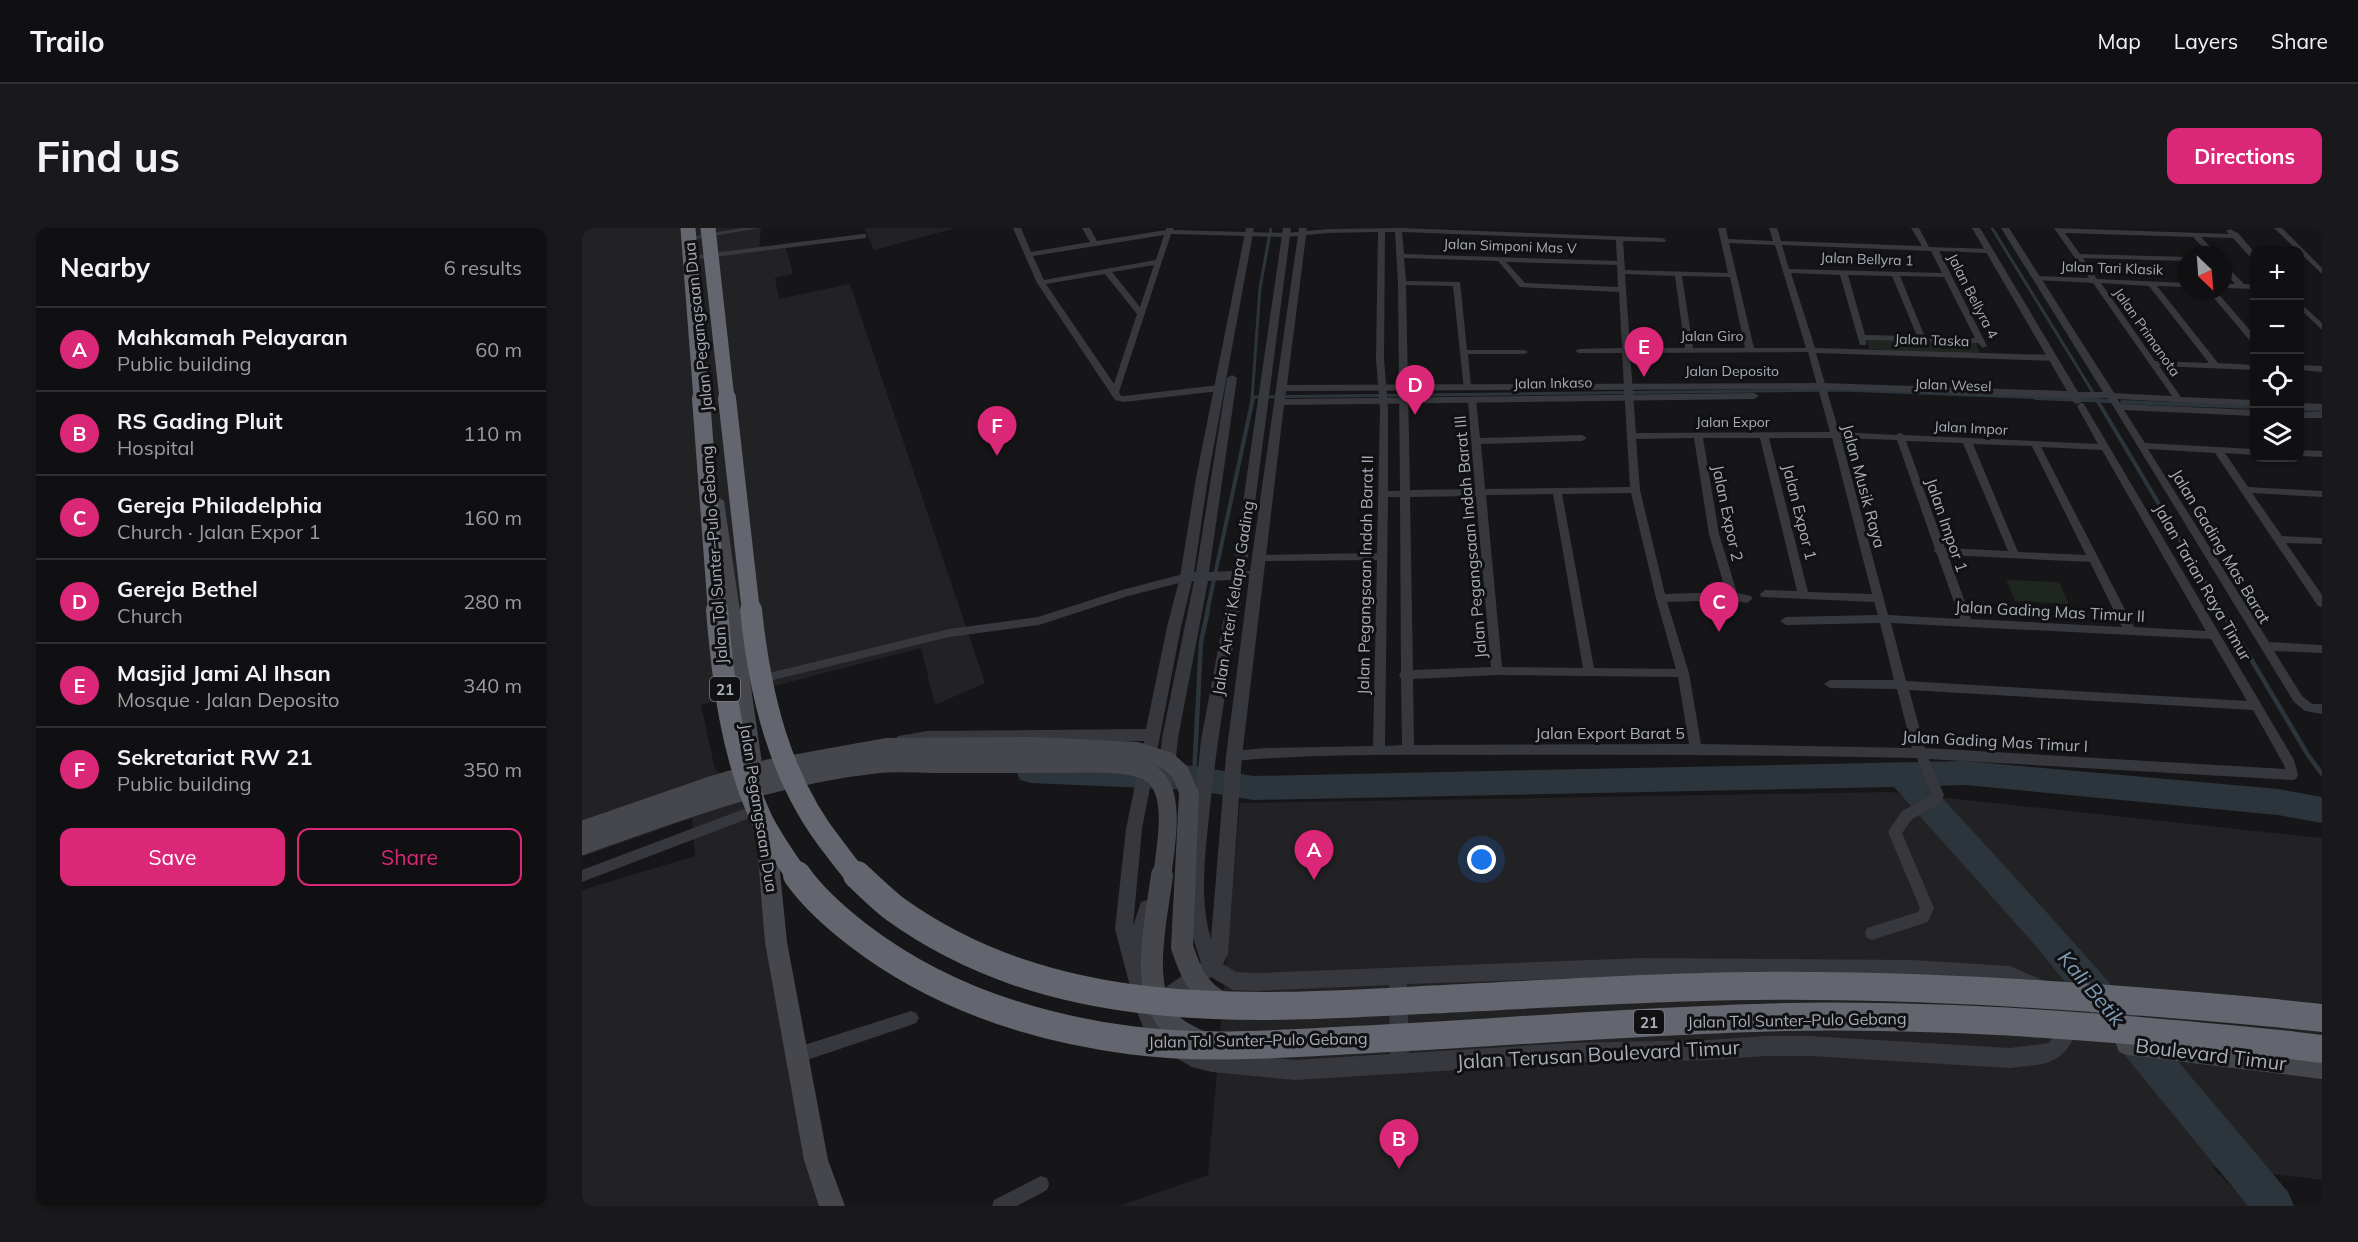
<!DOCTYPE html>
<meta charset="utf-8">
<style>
:root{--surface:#101012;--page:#19191b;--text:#f1f3f6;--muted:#9c9d9f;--line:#303032;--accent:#db2777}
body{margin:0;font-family:Mulish,sans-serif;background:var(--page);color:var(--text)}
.controls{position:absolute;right:18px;top:18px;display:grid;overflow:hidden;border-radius:12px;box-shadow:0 2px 4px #0004}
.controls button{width:54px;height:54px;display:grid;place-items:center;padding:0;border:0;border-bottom:2px solid var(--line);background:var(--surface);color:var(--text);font:30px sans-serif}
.compass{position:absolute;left:1596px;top:18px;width:54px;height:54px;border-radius:50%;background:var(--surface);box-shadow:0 2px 4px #0004;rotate:155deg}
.you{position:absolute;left:900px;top:632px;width:21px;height:21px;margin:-15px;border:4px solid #fff;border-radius:50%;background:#1a73e8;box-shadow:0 0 0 9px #1a73e833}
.badge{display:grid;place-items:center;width:39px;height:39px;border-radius:50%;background:var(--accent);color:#fff;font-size:20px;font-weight:700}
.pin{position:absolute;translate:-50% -50px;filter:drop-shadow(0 2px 3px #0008)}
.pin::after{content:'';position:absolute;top:32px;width:21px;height:18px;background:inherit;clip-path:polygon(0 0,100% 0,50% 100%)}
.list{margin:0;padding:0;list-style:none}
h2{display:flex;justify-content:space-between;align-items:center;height:78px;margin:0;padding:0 24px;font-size:26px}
h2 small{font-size:20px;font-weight:400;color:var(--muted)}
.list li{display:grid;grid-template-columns:39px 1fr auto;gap:18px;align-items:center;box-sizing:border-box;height:84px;padding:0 24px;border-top:2px solid var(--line)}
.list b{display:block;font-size:22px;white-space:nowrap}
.list p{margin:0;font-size:20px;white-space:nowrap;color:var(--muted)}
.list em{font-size:20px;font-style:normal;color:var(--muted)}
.actions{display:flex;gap:12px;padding:18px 24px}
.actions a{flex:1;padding:14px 0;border:2px solid var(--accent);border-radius:12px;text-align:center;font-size:21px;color:var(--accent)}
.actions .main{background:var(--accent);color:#fff}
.icon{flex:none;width:33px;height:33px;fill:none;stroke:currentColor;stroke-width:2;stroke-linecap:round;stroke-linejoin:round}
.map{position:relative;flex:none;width:1740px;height:978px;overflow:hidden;border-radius:12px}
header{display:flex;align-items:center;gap:36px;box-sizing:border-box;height:84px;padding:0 30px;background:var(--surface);border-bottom:2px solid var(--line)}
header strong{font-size:28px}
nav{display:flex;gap:33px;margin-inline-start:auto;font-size:21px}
.intro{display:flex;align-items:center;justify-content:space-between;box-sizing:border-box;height:144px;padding:0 36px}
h1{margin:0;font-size:42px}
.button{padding:15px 27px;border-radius:12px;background:var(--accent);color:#fff;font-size:21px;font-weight:700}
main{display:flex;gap:36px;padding:0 36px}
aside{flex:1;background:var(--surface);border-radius:12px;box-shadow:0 2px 4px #0004}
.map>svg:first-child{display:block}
</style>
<header>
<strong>Trailo</strong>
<nav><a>Map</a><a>Layers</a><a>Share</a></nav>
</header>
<div class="intro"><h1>Find us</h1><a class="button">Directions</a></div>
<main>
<aside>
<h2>Nearby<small>6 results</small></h2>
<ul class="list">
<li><span class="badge">A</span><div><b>Mahkamah Pelayaran</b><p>Public building</p></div><em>60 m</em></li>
<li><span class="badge">B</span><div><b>RS Gading Pluit</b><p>Hospital</p></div><em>110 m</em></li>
<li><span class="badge">C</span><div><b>Gereja Philadelphia</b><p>Church · Jalan Expor 1</p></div><em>160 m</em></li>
<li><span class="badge">D</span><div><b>Gereja Bethel</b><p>Church</p></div><em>280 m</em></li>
<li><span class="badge">E</span><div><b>Masjid Jami Al Ihsan</b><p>Mosque · Jalan Deposito</p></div><em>340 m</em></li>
<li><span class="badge">F</span><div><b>Sekretariat RW 21</b><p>Public building</p></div><em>350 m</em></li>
</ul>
<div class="actions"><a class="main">Save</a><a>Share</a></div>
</aside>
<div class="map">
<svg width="1740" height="978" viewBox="0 0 1740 978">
<rect width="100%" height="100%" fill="#161618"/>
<g fill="#222225">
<path d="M0 0H179L177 23 204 20 211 46 193 50 197 71 268 56 403 455 353 477 339 420 119 477 133 541 176 581 224 890 261 978H0V662L113 628 110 590 0 629Z"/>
<path d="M282 0H374L292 22Z"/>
<path d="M1308 564 1740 610V952L1630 939 1668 978H537L626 947 658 575Z"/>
</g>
<g fill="#1e261f">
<path d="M1285 112 1394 115 1399 127 1287 121Z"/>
<path d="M1424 352 1477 354 1487 376 1433 373Z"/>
</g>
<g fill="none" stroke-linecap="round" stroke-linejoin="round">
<g stroke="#2c353c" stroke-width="3">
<path d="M1410 0 1515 171"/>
<path d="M671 169 1261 162 1491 171"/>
<path d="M670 171 678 60 689 0"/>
</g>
<g stroke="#2c353c" stroke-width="4">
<path d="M1454 170 1530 173"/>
<path d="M1514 170 1641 384"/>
<path d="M1540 174 1672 179"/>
<path d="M1718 181 1740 182"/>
<path d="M625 384 671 170"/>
</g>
<g stroke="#2c353c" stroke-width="4.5">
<path d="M1640 382 1726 527 1740 546"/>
<path d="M612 550 619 414 626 382"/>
</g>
<path fill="#2c353c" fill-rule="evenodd" d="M449 531 612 538 671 548 1383 533 1696 561 1740 569V595L1696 587 1383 557 1349 558C1472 690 1591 825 1706 964L1712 978H1666L1452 716 1312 559 671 572 612 562 449 555 438 552 434 543 438 534Z"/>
<g fill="#37383d" fill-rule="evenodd">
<path d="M160 0H178L107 12 103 10Z"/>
<path d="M431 0H439L449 24 508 14 500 0H508L515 13 584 2V0H592L591 2 704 5 746 1 820 0 1080 10 1084 12 1083 14 1041 13 1043 42 1146 45 1136 0H1144L1146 11 1191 13 1187 0H1195L1199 13 1340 18 1329 0H1337L1347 19 1410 21 1411 23 1407 25 1357 23 1405 118 1401 120 1396 115 1284 112V117H1278L1258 47 1209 45 1233 120 1472 127 1476 130 1472 133 1234 125 1257 204 1314 207 1318 205 1322 207 1516 216 1495 178 1499 175 1502 176 1712 532 1716 547 1714 551 1710 552 1347 531 1362 567 1359 575 1330 591 1320 605 1352 680 1346 694 1290 712 1285 710 1283 705 1285 700 1336 684 1338 680 1306 604 1320 583 1350 567 1335 530C1193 527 1052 526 911 527 825 527 738 525 652 533L648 532 646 528 648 524 652 523 683 520 791 518 795 332 676 333 671 330 676 327 795 325 798 181 794 131 796 4 746 5 704 9 589 6 537 164 539 168H542L637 157 641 160 637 163 542 174 533 172 455 55ZM803 4H813L816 55 818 263H806V181L802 131ZM820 4 1034 12 1035 33 822 26ZM582 7 574 32 462 52 451 28ZM1147 15 1193 17 1224 120H1172ZM1200 17 1349 23 1360 45 1207 41ZM822 30 916 33 938 59 1037 64 1040 120 997 121 993 123 997 125H1040L1048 259 903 261 899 216 1000 213 1005 210 1000 207 898 210 894 172 890 169 886 172 893 261 828 262 824 57 871 58 882 162 889 160 886 126H942L946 124 942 122H885L878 54 824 53ZM924 34 1035 37 1036 59 943 55ZM572 37 558 79 530 44ZM523 46 555 86 532 156 464 56ZM1043 46 1093 48 1103 120H1048ZM1266 47 1310 48 1335 108 1283 107ZM1100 48 1148 49 1163 120H1111ZM1318 48 1362 49 1393 110 1343 109ZM1226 124 1248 204 1054 205 1048 125ZM1112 210 1127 306 1144 364 1083 366 1058 262 1054 211ZM1121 210H1178L1215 363 1183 362 1178 366 1179 369 1292 374 1296 387 1204 389 1198 393 1204 397 1298 395 1312 452H1248L1242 456 1248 460 1315 461 1330 520 1119 516 1107 445 1085 374 1150 372 1165 375 1170 371 1169 368 1155 365 1137 306ZM1187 210H1250L1290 366 1226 364ZM1259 210 1315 212 1353 321 1352 323 1355 326 1378 391 1306 387ZM1324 213 1381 215 1426 323 1363 320ZM1391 216 1450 218 1504 327 1436 324ZM1459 219 1520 222 1624 403 1552 399ZM1049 265 1074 370 1094 441 1012 440 980 266ZM971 266 1001 440 920 439 904 267ZM894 268 909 439 831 442 828 269ZM806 269H818L819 444 817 447 819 450 820 517 803 518ZM1366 327 1508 334 1540 399 1389 391ZM1309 395 1629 411 1665 473 1324 453ZM915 447 1096 449 1107 516 832 517 831 451ZM1327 462 1671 482 1702 537 1703 541 1343 520Z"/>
<path d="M1472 0 1647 6 1644 3 1648 1 1657 6 1672 24V30H1669L1651 10 1619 9 1636 27H1628L1611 9 1483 5 1498 26 1605 29V33L1501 30 1515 51 1605 55V59L1575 58 1636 135 1672 137V142L1577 138 1599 169 1672 172V178L1535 171 1539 176 1672 182V188L1542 182 1563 215 1672 221V227L1643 225 1666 259 1740 263V269L1670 265 1700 308 1740 310V316L1704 315 1740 367V379L1736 378 1633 225 1566 221 1687 414 1740 417V425L1692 423 1720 468 1730 476H1740V486L1723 483 1712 474 1525 168 1529 165 1590 168 1511 55 1454 52 1450 50 1454 48 1507 50ZM1519 55 1567 58 1627 135 1573 133Z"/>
<path d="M1692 0H1700L1740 40V46Z"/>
<path d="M281 6H284V10L108 32 104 30 108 28Z"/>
<path d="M1641 35 1662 56 1672 57V61L1641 60V56H1653L1641 42Z"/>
<path d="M1626 63H1634L1672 107V114H1669Z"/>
<path d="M1718 75 1740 95V102L1718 81Z"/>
<path d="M1718 137 1740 138V144L1718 142Z"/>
<path d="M1718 175 1740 176V182L1718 181Z"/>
<rect x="1718" y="184" width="22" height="6"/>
<path d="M1718 222 1740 223V229L1718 228Z"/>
<path d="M605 345 610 349 609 352 546 368 457 397 367 409 175 456 169 452 175 448 367 401 456 389 540 362Z"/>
<path d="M178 575 183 576 184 580 183 584 0 654V642Z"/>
<path d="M329 783 334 785 337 790 334 795 329 797 216 835 211 832 208 827 211 822 216 819Z"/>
<path d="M459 948 465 950 467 956 465 962 435 978H410L412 972Z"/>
</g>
<path fill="#37383d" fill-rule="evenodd" d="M664 0H672L626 250 612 344H614L645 150 650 147 655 150 627 344 651 343 701 0H709L664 343H668L717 0H725L705 157 1240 155 1485 163 1390 0H1398L1496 164H1521L1419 0H1427L1534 168 1533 170H1500L1501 173 1496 176 1492 175 1489 170 1240 161 704 163 703 171 1172 165 1177 168 1172 171 702 177 660 528 646 726 641 736 654 744 674 745 1061 730 1330 732 1428 738 1465 754 1467 760 1465 766 1458 769 1427 756 1330 750 1061 748 825 756 827 825 988 815 1125 812 1184 808H1228L1428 820 1467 815 1476 800 1483 798 1490 800 1493 807C1479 839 1459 836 1428 840L1228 828H1184L1125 832 988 835 713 852 630 844 610 839 582 823 563 804 554 781 533 701 544 601 562 513 345 515 321 518 316 516 313 512 316 508 345 503 564 501 585 399 598 349 614 250ZM667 351 644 528 629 711C617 670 623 630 627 588 635 508 649 430 663 352ZM649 352 619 512 605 646 604 687 619 735 575 765 573 771 575 777 582 780 629 749 651 762 674 763 807 757 808 826 713 832 630 824 614 820 596 809 577 790 559 731 574 680 571 674 565 672 559 674 551 698 560 601 599 399 610 353H612L580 510 574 568 576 573 582 575 588 573 590 568 596 510 626 353Z"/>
<g fill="#45474d" fill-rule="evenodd">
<path d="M135 268 142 273 182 549 180 554 173 557 166 554 164 549 128 273Z"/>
<path d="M607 557 614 559 617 565 611 719 608 726 600 729 592 726 589 719 597 565 600 559Z"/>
<path d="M184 597 191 599 194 605 205 714 246 932 263 978H237L222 932 183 714 174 605 177 599Z"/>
<path d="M1545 805 1740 827V851L1545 827 1537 824 1534 816 1537 808Z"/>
</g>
<g fill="#63666e" fill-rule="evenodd">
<path d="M1693 771 1740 776V804L1693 799 1683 795 1679 785 1683 775Z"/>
<path d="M1707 803 1740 807V835L1707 831 1697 827 1693 817 1697 807Z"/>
</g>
<g stroke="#45474d" stroke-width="18">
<path d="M0 602 127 558 188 540 304 519 452 518 555 523 586 533 598 544 607 565"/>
<path d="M0 618C98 583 193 547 297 536 316 534 337 536 356 536 394 536 432 536 470 536 494 536 554 531 572 548 595 568 583 622 580 649"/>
</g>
<g stroke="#45474d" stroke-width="22">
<path d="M580 647C575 688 557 759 586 793 594 802 606 808 617 813"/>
<path d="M600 719C608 743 616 764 641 775"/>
</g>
<g stroke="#63666e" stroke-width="15">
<path d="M106 0 119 171"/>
<path d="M126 0 145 171"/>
</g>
<g stroke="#63666e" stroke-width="18">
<path d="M119 170 135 384"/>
<path d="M145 170 169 384"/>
</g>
<g stroke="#63666e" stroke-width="22">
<path d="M135 382C141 453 149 525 179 590 189 611 203 630 216 649"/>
<path d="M169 382C178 468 198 553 253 621 260 630 267 641 276 649"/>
</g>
<g stroke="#63666e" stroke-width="28">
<path d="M215 647C231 670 254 690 276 707 354 767 449 799 547 812 620 822 697 816 771 812 916 805 1060 792 1204 789 1372 786 1540 800 1707 817"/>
<path d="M275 647C287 658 300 671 313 681 469 793 659 782 841 772 950 767 1059 759 1169 758 1344 756 1518 769 1693 785"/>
</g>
</g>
<g text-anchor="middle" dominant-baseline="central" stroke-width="6" stroke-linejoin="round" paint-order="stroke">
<g font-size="14" fill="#a8adb8" stroke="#111113">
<text transform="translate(928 18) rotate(2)">Jalan Simponi Mas V</text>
<text transform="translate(1285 31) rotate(2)">Jalan Bellyra 1</text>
<text transform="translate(1530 40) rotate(2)">Jalan Tari Klasik</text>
<text transform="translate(1391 68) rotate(63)">Jalan Bellyra 4</text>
<text transform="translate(1565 104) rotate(55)">Jalan Primanota</text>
<text x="1130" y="108">Jalan Giro</text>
<text transform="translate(1350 112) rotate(2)">Jalan Taska</text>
<text x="1150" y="143">Jalan Deposito</text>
<text transform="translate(971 155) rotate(-1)">Jalan Inkaso</text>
<text transform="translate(1371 157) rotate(2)">Jalan Wesel</text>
<text x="1151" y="194">Jalan Expor</text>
<text transform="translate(1389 200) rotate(3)">Jalan Impor</text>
</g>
<g fill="#111113" stroke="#7b7e86" stroke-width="1.5">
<rect x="128" y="449" width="30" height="24" rx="4.5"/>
<rect x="1052" y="782" width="30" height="24" rx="4.5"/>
</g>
<g font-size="15" font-weight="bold" fill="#a8adb8">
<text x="143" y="461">21</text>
<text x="1067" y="794">21</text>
</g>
<g font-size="16" fill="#a8adb8" stroke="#111113">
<text transform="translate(116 99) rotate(-96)">Jalan Pegangsaan Dua</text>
<text transform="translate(1282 258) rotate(75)">Jalan Musik Raya</text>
<text transform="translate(1218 284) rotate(76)">Jalan Expor 1</text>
<text transform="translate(1146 285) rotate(78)">Jalan Expor 2</text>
<text transform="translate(1365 297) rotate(71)">Jalan Impor 1</text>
<text transform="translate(888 309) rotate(-95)">Jalan Pegangsaan Indah Barat III</text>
<text transform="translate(1639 318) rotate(59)">Jalan Gading Mas Barat</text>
<text transform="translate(132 327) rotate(-94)">Jalan Tol Sunter–Pulo Gebang</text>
<text transform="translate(783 347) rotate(-89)">Jalan Pegangsaan Indah Barat II</text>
<text transform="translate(1621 354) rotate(60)">Jalan Tarian Raya Timur</text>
<text transform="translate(651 370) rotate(-81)">Jalan Arteri Kelapa Gading</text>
<text transform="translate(1468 383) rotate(3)">Jalan Gading Mas Timur II</text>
<text x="1028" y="505">Jalan Export Barat 5</text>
<text transform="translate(1413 513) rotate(3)">Jalan Gading Mas Timur I</text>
<text transform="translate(177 580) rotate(81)">Jalan Pegangsaan Dua</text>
<text transform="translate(1215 792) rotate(-1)">Jalan Tol Sunter–Pulo Gebang</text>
<text transform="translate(676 812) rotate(-1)">Jalan Tol Sunter–Pulo Gebang</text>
</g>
<g font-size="20" fill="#a8adb8" stroke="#111113">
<text transform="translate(1016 826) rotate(-3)">Jalan Terusan Boulevard Timur</text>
<text transform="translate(1629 826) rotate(7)">Boulevard Timur</text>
</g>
<g font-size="21" font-style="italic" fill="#7f9bb3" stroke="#111113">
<text transform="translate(1510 760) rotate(50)">Kali Betik</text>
</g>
</g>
</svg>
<div class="controls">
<button>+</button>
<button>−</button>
<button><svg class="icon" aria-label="locate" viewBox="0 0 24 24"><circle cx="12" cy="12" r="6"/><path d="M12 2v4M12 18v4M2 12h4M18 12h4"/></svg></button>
<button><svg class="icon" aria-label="layers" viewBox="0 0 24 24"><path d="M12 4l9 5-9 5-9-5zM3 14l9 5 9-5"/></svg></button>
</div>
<svg class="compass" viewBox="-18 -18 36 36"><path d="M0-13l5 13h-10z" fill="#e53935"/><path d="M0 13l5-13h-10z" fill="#9c9d9f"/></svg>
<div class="you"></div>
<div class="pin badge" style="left:732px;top:652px">A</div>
<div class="pin badge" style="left:817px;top:941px">B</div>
<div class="pin badge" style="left:1137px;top:404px">C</div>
<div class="pin badge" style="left:833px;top:187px">D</div>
<div class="pin badge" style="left:1062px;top:149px">E</div>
<div class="pin badge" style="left:415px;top:228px">F</div>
</div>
</main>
